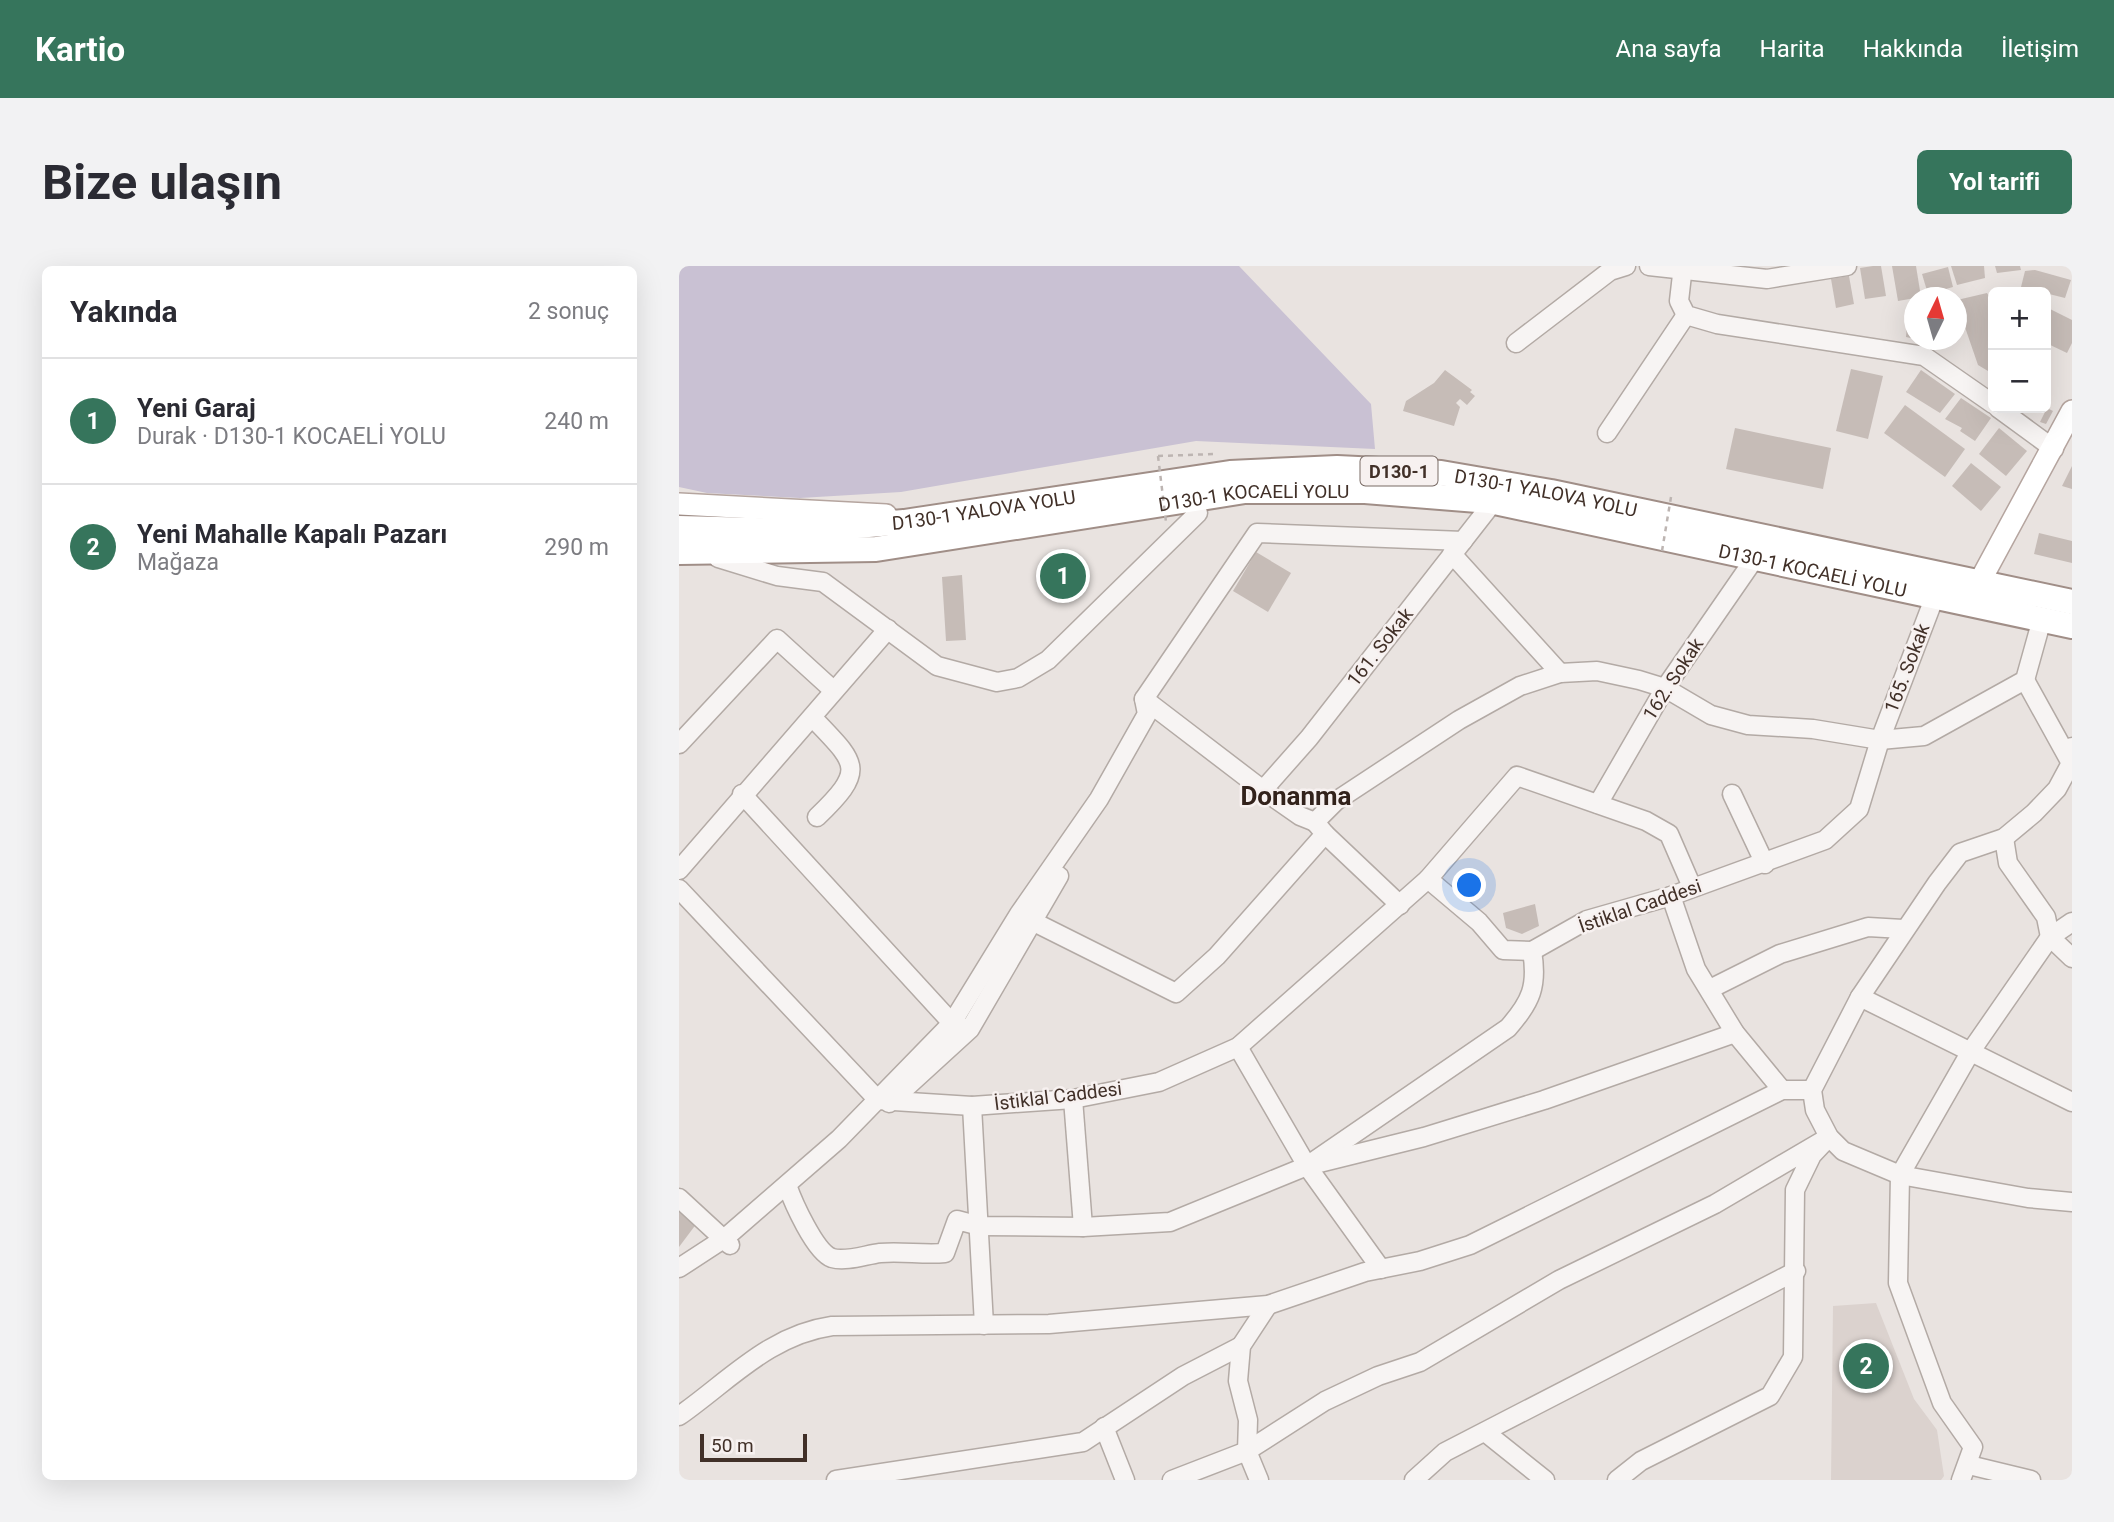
<!DOCTYPE html>
<html lang="tr">
<meta charset="utf-8">
<style>
:root{--surface:#fff;--page:#f2f2f3;--text:#2b2b33;--muted:#7c7c81;--line:#e1e1e2;--accent:#36755c}
body{margin:0;font-family:Roboto,sans-serif;background:var(--page);color:var(--text)}
.controls{position:absolute;right:21px;top:21px;display:grid;overflow:hidden;border-radius:10px;box-shadow:0 7px 28px #0002}
.controls button{width:63px;height:63px;display:grid;place-items:center;padding:0;border:0;border-bottom:2px solid var(--line);background:var(--surface);color:var(--text);font:35px sans-serif}
.compass{position:absolute;left:1225px;top:21px;width:63px;height:63px;border-radius:50%;background:var(--surface);box-shadow:0 7px 28px #0002;rotate:5deg}
.scale{position:absolute;left:21px;bottom:18px;width:107px;box-sizing:border-box;padding-left:7px;border:4px solid #413028;border-top:0;font-size:19px;line-height:24px;white-space:nowrap;color:#413028;-webkit-text-stroke:5px #f7f1f0;paint-order:stroke}
.you{position:absolute;left:791px;top:620px;width:24px;height:24px;margin:-18px;border:5px solid #fff;border-radius:50%;background:#1a73e8;box-shadow:0 0 0 10px #1a73e833}
.badge{display:grid;place-items:center;width:46px;height:46px;border-radius:50%;background:var(--accent);color:#fff;font-size:23px;font-weight:700}
.pin{position:absolute;translate:-50% -50%;border:4px solid #fff;box-shadow:0 2px 7px #0006}
.list{margin:0;padding:0;list-style:none}
h2{display:flex;justify-content:space-between;align-items:center;height:91px;margin:0;padding:0 28px;font-size:30px}
h2 small{font-size:23px;font-weight:400;color:var(--muted)}
.list li{display:grid;grid-template-columns:46px 1fr auto;gap:21px;align-items:center;box-sizing:border-box;height:126px;padding:0 28px;border-top:2px solid var(--line)}
.list b{display:block;font-size:26px;white-space:nowrap}
.list p{margin:0;font-size:23px;white-space:nowrap;color:var(--muted)}
.list em{font-size:23px;font-style:normal;color:var(--muted)}
.map{position:relative;flex:none;width:1393px;height:1214px;overflow:hidden;border-radius:10px}
header{display:flex;align-items:center;gap:42px;box-sizing:border-box;height:98px;padding:0 35px;background:var(--accent);color:#fff}
header strong{font-size:33px}
nav{display:flex;gap:38px;margin-inline-start:auto;font-size:24px}
.intro{display:flex;align-items:center;justify-content:space-between;box-sizing:border-box;height:168px;padding:0 42px}
h1{margin:0;font-size:49px}
.button{padding:18px 32px;border-radius:10px;background:var(--accent);color:#fff;font-size:24px;font-weight:700}
main{display:flex;gap:42px;padding:0 42px}
aside{flex:1;background:var(--surface);border-radius:10px;box-shadow:0 7px 28px #0002}
.map>svg:first-child{display:block}
</style>
<header>
<strong>Kartio</strong>
<nav><a>Ana sayfa</a><a>Harita</a><a>Hakkında</a><a>İletişim</a></nav>
</header>
<div class="intro"><h1>Bize ulaşın</h1><a class="button">Yol tarifi</a></div>
<main>
<aside>
<h2>Yakında<small>2 sonuç</small></h2>
<ul class="list">
<li><span class="badge">1</span><div><b>Yeni Garaj</b><p>Durak · D130-1 KOCAELİ YOLU</p></div><em>240 m</em></li>
<li><span class="badge">2</span><div><b>Yeni Mahalle Kapalı Pazarı</b><p>Mağaza</p></div><em>290 m</em></li>
</ul>
</aside>
<div class="map">
<svg width="1393" height="1214" viewBox="0 0 1393 1214">
<rect width="100%" height="100%" fill="#e9e3e0"/>
<path fill="#dbd2ce" d="M1197 1037 1235 1133 1258 1164 1265 1210 1262 1214H1152L1154 1040Z"/>
<path fill="#c9c1d3" d="M0 0H560L692 138 696 183 517 175 222 226 121 232 28 227 0 221Z"/>
<g fill="#c6bcb7">
<path d="M1194 0H1202L1207 30 1186 33 1181 2Z"/>
<path d="M1213 0H1237L1242 31 1219 35Z"/>
<path d="M1272 0H1305L1306 12 1278 19Z"/>
<path d="M1316 0H1341L1342 4 1318 7Z"/>
<path d="M1269 1 1274 21 1249 28 1243 8Z"/>
<path d="M1356 4 1392 14 1386 32 1342 21 1346 5Z"/>
<path d="M1170 10 1175 38 1157 42 1152 13Z"/>
<path d="M1308 27 1314 37 1312 114 1309 105 1299 99 1278 38V34Z"/>
<path d="M1367 41 1393 54V77L1388 87 1367 77Z"/>
<path d="M1229 45H1236V73L1227 71Z"/>
<path d="M1172 103 1204 110 1189 173 1157 165Z"/>
<path d="M766 104 793 124 791 126 796 130 788 139 781 133 777 137 781 141 775 160 724 145 727 135 755 117Z"/>
<path d="M1242 104 1276 128 1261 147 1227 126Z"/>
<path d="M1282 132 1312 152 1296 175 1281 165 1283 162 1266 153Z"/>
<path d="M1226 139 1286 183 1266 211 1205 167Z"/>
<path d="M1368 142 1374 145 1367 158 1361 156Z"/>
<path d="M1056 162 1152 182 1144 223 1047 203Z"/>
<path d="M1320 162 1348 185 1327 210 1300 188Z"/>
<path d="M1292 197 1322 221 1302 245 1273 220Z"/>
<path d="M1393 200V223L1383 220Z"/>
<path d="M1360 267 1393 275V297L1355 288Z"/>
<path d="M577 286 612 307 589 346 554 325Z"/>
<path d="M283 309 287 374 267 375 263 311Z"/>
<path d="M856 638 860 660 843 668 827 662 824 647Z"/>
<path d="M0 944 18 957 0 981Z"/>
</g>
<g fill="none" stroke-linecap="round" stroke-linejoin="round">
<defs>
<g id="minor">
<path d="M970 0 1088 13 1168 0"/>
<path d="M1004 0 1000 35 1007 49 1038 58 1245 90 1314 138"/>
<path d="M837 77 931 5 947 0"/>
<path d="M1319 142 1375 183"/>
<path d="M928 167 1007 49"/>
<path d="M773 288 881 407"/>
<path d="M39 292 98 310 144 316 258 400 318 416 339 412 369 394 519 247"/>
<path d="M1346 414 1393 499"/>
<path d="M465 433 584 524 621 550 636 556 657 535 780 454 841 420 881 407 918 405 960 414 986 422 1032 449 1069 459 1134 463 1201 474 1245 470 1346 414 1363 353"/>
<path d="M134 452C178 498 188 503 138 551"/>
<path d="M0 478 98 373 154 424"/>
<path d="M1393 481 1392 497 1378 523 1355 547 1325 572 1281 587 1258 617 1181 731 1133 824 1136 844 1150 871 1164 885 1221 909 1349 932 1393 936"/>
<path d="M584 524 630 472 808 244 811 235"/>
<path d="M63 528 273 757 283 761"/>
<path d="M1053 528 1086 598"/>
<path d="M919 538 986 422 1076 292"/>
<path d="M646 568 721 639"/>
<path d="M1325 572 1329 597 1367 651 1371 671 1393 692"/>
<path d="M0 604 209 363"/>
<path d="M749 613 838 510 967 555 990 568 1013 621"/>
<path d="M0 623 199 834 293 840 394 833 480 816 559 781 749 613 800 656 824 684 853 685 908 654 992 630 1146 574 1180 543 1201 474 1256 330"/>
<path d="M992 630 1017 703 1056 767 1103 824"/>
<path d="M343 650 497 727 538 690 646 568 636 556"/>
<path d="M1031 723 1101 688 1189 661 1224 663"/>
<path d="M1181 731 1393 836"/>
<path d="M559 781 628 900 829 762C852 736 859 720 853 685"/>
<path d="M394 833 404 961"/>
<path d="M210 837 291 763 380 610"/>
<path d="M293 840 305 1059"/>
<path d="M628 900 702 1003"/>
<path d="M108 919C114 936 136 986 153 992 167 996 186 989 201 987 223 985 244 989 266 987L278 954 301 960 404 961 491 956 628 900 745 871 865 834 1056 767"/>
<path d="M0 932 51 979"/>
<path d="M0 1002 46 972 160 873 273 757 340 648 420 533 468 448 465 433 578 267 784 275"/>
<path d="M0 1150C50 1115 90 1069 153 1060L370 1058 589 1039 686 1006 741 995 791 979 1103 824H1133"/>
<path d="M425 1161 446 1214"/>
<path d="M806 1166 866 1214"/>
<path d="M1290 1199 1352 1214"/>
<path d="M157 1214 404 1176 504 1110 562 1080"/>
<path d="M493 1214 568 1185 646 1135 699 1110 741 1096 880 1014 1036 938 1150 871 1133 889 1116 924 1114 1091 1091 1130 962 1195 938 1214"/>
<path d="M580 1214 568 1185 569 1154 559 1115 562 1080 589 1039"/>
<path d="M735 1214 766 1186 1117 1005"/>
<path d="M1282 1214 1294 1181 1263 1137 1219 1017 1221 909 1292 785 1371 671 1393 656"/>
</g>
<g id="major">
<path d="M0 238 207 249"/>
<path d="M1294 328 1393 145"/>
</g>
<g id="highway">
<path id="s1" d="M0 262 118 265 225 256 551 207 658 202 762 207 872 226 1393 336"/>
<path id="s2" d="M0 286 197 283 566 225H686L811 235 1393 360"/>
</g>
</defs>
<use href="#minor" stroke="#b3aaa5" stroke-width="21"/>
<use href="#major" stroke="#b5a59f" stroke-width="24"/>
<use href="#highway" stroke="#a08e87" stroke-width="28"/>
<path stroke="#bdb5b2" stroke-width="2.5" stroke-dasharray="5 5" stroke-linecap="butt" d="M479 190 537 188"/>
<use href="#minor" stroke="#f7f4f3" stroke-width="18"/>
<use href="#major" stroke="#fff" stroke-width="21"/>
<use href="#highway" stroke="#fff" stroke-width="24"/>
<g stroke="#bdb5b2" stroke-width="2.5" stroke-dasharray="5 5" stroke-linecap="butt">
<path d="M479 190 487 256"/>
<path d="M983 285 992 231"/>
</g>
</g>
<g text-anchor="middle" dominant-baseline="central" stroke-width="5" stroke-linejoin="round" paint-order="stroke">
<rect fill="#f7f1f0" stroke="#786a64" stroke-width="2" x="681.5" y="190.5" width="77" height="29" rx="5"/>
<g font-size="18" font-weight="bold" fill="#413028">
<text x="720" y="205">D130-1</text>
</g>
<g font-size="19" fill="#413028" stroke="#f7f1f0">
<text stroke="none"><textPath href="#s1" startOffset="873">D130-1 YALOVA YOLU</textPath></text>
<text stroke="none"><textPath href="#s2" startOffset="579">D130-1 KOCAELİ YOLU</textPath></text>
<text stroke="none"><textPath href="#s1" startOffset="306">D130-1 YALOVA YOLU</textPath></text>
<text stroke="none"><textPath href="#s2" startOffset="1146">D130-1 KOCAELİ YOLU</textPath></text>
<text transform="translate(701 381) rotate(-52)">161. Sokak</text>
<text transform="translate(1228 402) rotate(-69)">165. Sokak</text>
<text transform="translate(994 413) rotate(-57)">162. Sokak</text>
<text transform="translate(961 640) rotate(-19)">İstiklal Caddesi</text>
<text transform="translate(379 830) rotate(-7)">İstiklal Caddesi</text>
</g>
<g font-size="26" font-weight="bold" fill="#32221b" stroke="#f7f1f0">
<text x="617" y="530">Donanma</text>
</g>
</g>
</svg>
<div class="controls">
<button>+</button>
<button>−</button>
</div>
<svg class="compass" viewBox="-18 -18 36 36"><path d="M0-13l5 13h-10z" fill="#e53935"/><path d="M0 13l5-13h-10z" fill="#7c7c81"/></svg>
<div class="scale">50 m</div>
<div class="you"></div>
<div class="pin badge" style="left:384px;top:310px">1</div>
<div class="pin badge" style="left:1187px;top:1100px">2</div>
</div>
</main>
